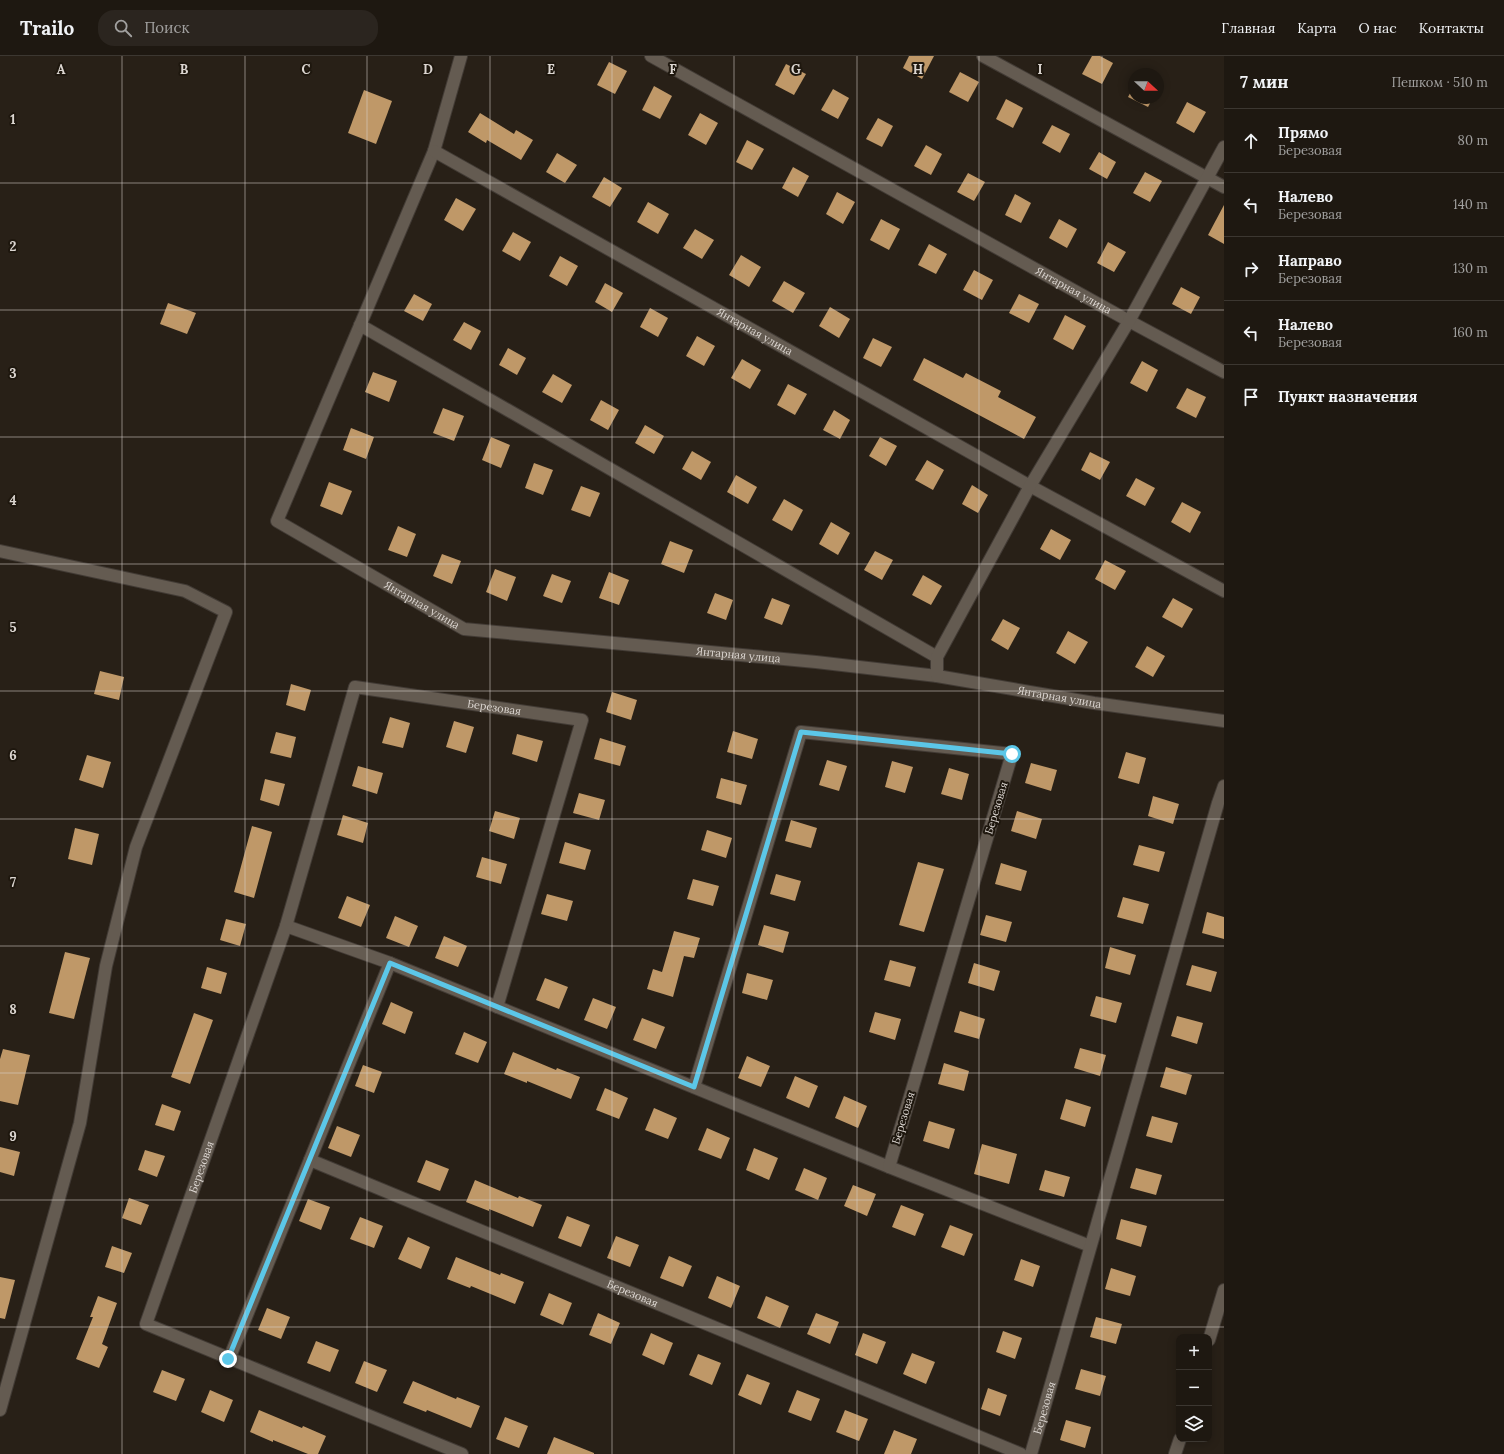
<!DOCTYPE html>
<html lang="ru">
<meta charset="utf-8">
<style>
:root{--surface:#1e1811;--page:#2b251f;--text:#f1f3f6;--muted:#a1a09f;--line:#3c3731}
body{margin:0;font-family:Lora,serif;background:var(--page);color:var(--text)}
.controls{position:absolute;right:12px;bottom:12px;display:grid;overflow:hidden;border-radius:8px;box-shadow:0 2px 10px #0003}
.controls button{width:36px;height:36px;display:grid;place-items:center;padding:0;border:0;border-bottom:1px solid var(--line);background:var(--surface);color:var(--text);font:20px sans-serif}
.compass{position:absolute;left:1128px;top:12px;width:36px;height:36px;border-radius:50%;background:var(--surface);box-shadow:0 2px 10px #0003;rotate:111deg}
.stop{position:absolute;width:12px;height:12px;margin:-9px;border:3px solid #5cc7e8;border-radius:50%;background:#fff}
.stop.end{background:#5cc7e8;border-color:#fff;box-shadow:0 1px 4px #0008}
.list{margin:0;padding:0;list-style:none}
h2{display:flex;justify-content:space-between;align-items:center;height:52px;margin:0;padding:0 16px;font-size:17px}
h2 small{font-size:13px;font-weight:400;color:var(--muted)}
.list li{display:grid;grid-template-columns:26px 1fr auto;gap:12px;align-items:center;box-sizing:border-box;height:64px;padding:0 16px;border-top:1px solid var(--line)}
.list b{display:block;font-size:15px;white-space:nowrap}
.list p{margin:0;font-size:13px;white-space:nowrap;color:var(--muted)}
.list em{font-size:13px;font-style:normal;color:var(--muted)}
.icon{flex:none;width:22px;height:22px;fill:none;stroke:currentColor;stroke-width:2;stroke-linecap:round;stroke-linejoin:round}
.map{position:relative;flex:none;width:1224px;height:1398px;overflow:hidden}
header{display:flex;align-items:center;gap:24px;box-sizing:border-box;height:56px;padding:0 20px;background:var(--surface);border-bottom:1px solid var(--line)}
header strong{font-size:19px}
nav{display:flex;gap:22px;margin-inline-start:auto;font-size:14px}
.search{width:280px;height:36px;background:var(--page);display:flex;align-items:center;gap:10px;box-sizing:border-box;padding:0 14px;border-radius:16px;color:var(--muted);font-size:15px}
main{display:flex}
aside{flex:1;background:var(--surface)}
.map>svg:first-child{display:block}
</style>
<header>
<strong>Trailo</strong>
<div class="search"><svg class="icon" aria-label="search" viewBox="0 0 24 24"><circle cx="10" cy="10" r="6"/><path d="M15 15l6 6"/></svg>Поиск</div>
<nav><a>Главная</a><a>Карта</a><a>О нас</a><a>Контакты</a></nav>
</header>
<main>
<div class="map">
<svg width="1224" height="1398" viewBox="0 0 1224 1398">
<rect width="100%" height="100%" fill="#282017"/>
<g fill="#bf9868">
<path d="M909 0H934L922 23 903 12Z"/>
<path d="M1092 0H1100L1113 7 1102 28 1082 18Z"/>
<path d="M609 6 627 15 615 38 597 29Z"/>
<path d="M786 8 806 18 794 39 775 29Z"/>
<path d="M960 16 979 26 968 46 949 36Z"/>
<path d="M654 30 672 40 660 63 642 54Z"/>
<path d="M1134 30V42H1153L1148 51 1128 41Z"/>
<path d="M833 33 849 42 838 63 821 54Z"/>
<path d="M364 34 392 45 376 88 348 77Z"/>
<path d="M1006 43 1023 52 1013 72 996 63Z"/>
<path d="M1187 46 1206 56 1194 77 1176 67Z"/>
<path d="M480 57 514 78 516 74 533 84 521 104 487 84 486 87 468 76Z"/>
<path d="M700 57 718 67 706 89 688 79Z"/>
<path d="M878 62 893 70 882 91 866 83Z"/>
<path d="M1052 69 1070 78 1060 97 1042 87Z"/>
<path d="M747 84 764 93 752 114 736 106Z"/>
<path d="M926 89 942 98 931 119 914 110Z"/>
<path d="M1099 96 1116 106 1107 123 1089 113Z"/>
<path d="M557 97 577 109 565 127 546 116Z"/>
<path d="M793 111 809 120 798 141 782 132Z"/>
<path d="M1145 116 1162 125 1150 146 1133 137Z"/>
<path d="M968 117 985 126 974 145 957 136Z"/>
<path d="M604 121 622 132 610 151 592 141Z"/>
<path d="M837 136 855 146 843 168 826 158Z"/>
<path d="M1015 138 1031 147 1021 167 1005 159Z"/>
<path d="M456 142 476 153 463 175 444 164Z"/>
<path d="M648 146 669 158 658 178 637 166Z"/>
<path d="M1224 149V188L1208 179Z"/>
<path d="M881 163 900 173 889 194 870 184Z"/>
<path d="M1059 163 1077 173 1067 192 1049 182Z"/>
<path d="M695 173 714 184 702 203 683 192Z"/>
<path d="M513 176 531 186 520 205 502 195Z"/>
<path d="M1108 186 1126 196 1114 216 1097 207Z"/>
<path d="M929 188 947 198 936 218 918 209Z"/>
<path d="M741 199 761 211 749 231 729 219Z"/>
<path d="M560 200 578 210 567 230 549 220Z"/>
<path d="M974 214 993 224 982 244 963 234Z"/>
<path d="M784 225 805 237 793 257 772 245Z"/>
<path d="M605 227 623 237 612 256 595 246Z"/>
<path d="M1181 231 1200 241 1191 258 1172 248Z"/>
<path d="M414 238 432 248 423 265 404 255Z"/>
<path d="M1019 238 1039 248 1029 267 1009 257Z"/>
<path d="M168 247 196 257 187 278 160 268Z"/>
<path d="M830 251 850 263 839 282 819 270Z"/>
<path d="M650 252 668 262 658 281 640 271Z"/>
<path d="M1065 259 1086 270 1073 294 1053 283Z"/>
<path d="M464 266 481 275 471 294 453 284Z"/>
<path d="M697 280 715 290 704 310 686 300Z"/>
<path d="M873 282 892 291 881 311 863 302Z"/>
<path d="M508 292 526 302 517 319 499 309Z"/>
<path d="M924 302 963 322 966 317 1001 335 998 341 1036 361 1024 383 913 324Z"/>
<path d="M742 303 761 314 750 333 731 322Z"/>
<path d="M1142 305 1158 314 1147 336 1130 327Z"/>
<path d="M373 316 397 325 389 346 365 336Z"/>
<path d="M553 318 572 329 562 347 542 336Z"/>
<path d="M788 328 807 338 795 359 777 349Z"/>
<path d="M1187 332 1206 341 1196 362 1176 352Z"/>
<path d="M601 344 619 354 608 374 590 364Z"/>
<path d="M443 352 464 360 454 385 433 377Z"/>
<path d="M834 354 850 364 840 383 823 374Z"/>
<path d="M645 369 664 380 654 398 635 387Z"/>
<path d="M351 372 374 381 366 403 343 394Z"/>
<path d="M491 381 510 389 501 412 482 404Z"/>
<path d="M880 381 897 390 886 410 869 400Z"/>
<path d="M692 395 711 406 701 424 682 413Z"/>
<path d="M1090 396 1110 406 1100 424 1081 414Z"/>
<path d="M927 404 944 414 933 434 915 424Z"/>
<path d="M534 407 553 414 543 439 525 432Z"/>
<path d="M736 419 757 431 748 448 727 436Z"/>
<path d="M1136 422 1155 432 1145 450 1126 440Z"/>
<path d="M329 426 352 435 342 459 320 450Z"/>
<path d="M972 429 988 439 978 457 962 448Z"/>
<path d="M581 430 600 437 590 461 571 454Z"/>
<path d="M784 443 803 454 792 475 772 464Z"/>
<path d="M1182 446 1201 456 1190 477 1171 466Z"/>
<path d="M831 466 850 477 838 499 819 488Z"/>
<path d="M398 470 416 478 407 501 388 494Z"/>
<path d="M1051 473 1071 484 1060 504 1040 493Z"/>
<path d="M670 485 693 494 684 517 661 508Z"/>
<path d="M875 495 893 504 882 524 864 514Z"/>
<path d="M442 498 461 505 452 528 433 520Z"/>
<path d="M1105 504 1126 515 1115 534 1095 523Z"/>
<path d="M495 513 516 521 507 545 486 536Z"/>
<path d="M609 516 629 524 619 549 599 542Z"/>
<path d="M552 518 571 525 562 547 543 540Z"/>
<path d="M923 519 942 530 931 549 912 539Z"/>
<path d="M715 537 733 544 726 564 707 557Z"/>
<path d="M772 542 790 549 782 569 764 562Z"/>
<path d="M1173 542 1193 553 1182 572 1162 561Z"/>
<path d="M1003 563 1020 572 1008 594 991 584Z"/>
<path d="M1068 575 1088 586 1075 608 1056 597Z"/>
<path d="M1147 590 1165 600 1153 621 1135 611Z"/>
<path d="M100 615 124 621 119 644 94 638Z"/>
<path d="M291 628 311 634 305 655 286 649Z"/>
<path d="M612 636 637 644 631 664 606 656Z"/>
<path d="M390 661 410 667 403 692 382 687Z"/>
<path d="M454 665 474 671 466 697 446 691Z"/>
<path d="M733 675 758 683 752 703 727 696Z"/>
<path d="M276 676 296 681 291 702 270 697Z"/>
<path d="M517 678 543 685 537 706 512 698Z"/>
<path d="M600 682 626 690 620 710 594 703Z"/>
<path d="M1126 696 1146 702 1139 728 1118 722Z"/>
<path d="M87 699 111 706 103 732 79 724Z"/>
<path d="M827 704 847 710 839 735 819 729Z"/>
<path d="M892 705 913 711 905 737 885 731Z"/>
<path d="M1031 707 1057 714 1051 735 1025 727Z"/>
<path d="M358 710 383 717 377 738 352 730Z"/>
<path d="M949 712 969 718 962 744 941 738Z"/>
<path d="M721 722 747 729 741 749 716 742Z"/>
<path d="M265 723 285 728 279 750 260 744Z"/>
<path d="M579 737 605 744 599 764 573 757Z"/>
<path d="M1153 740 1179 748 1173 768 1148 760Z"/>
<path d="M495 755 520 762 514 783 489 775Z"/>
<path d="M1017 755 1042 763 1036 783 1011 775Z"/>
<path d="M343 759 368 767 363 787 337 779Z"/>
<path d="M791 764 817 772 811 792 785 785Z"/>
<path d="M252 770 272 776 254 842 234 836Z"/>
<path d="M75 772 99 778 92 809 68 803Z"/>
<path d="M707 774 732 782 726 802 701 794Z"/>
<path d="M565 786 591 794 585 814 559 807Z"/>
<path d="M1139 789 1165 796 1159 816 1133 809Z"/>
<path d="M482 801 507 808 501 828 476 821Z"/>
<path d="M918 806 944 813 924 876 899 869Z"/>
<path d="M1001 807 1027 815 1021 835 995 828Z"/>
<path d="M776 818 801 825 795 845 770 838Z"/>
<path d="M693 823 719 830 713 850 687 843Z"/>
<path d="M547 838 573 845 567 865 541 858Z"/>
<path d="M347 840 370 849 361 871 338 862Z"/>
<path d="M1123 841 1149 848 1143 868 1117 861Z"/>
<path d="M1207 856 1224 861V883L1202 877Z"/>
<path d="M986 859 1012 866 1006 886 980 879Z"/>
<path d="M395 860 418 870 409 891 386 882Z"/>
<path d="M226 863 246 868 240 890 220 884Z"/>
<path d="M764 869 789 876 783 897 758 889Z"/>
<path d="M674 875 700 882 694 902 684 900 673 941 647 933 653 913 662 916Z"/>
<path d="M444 880 467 890 458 911 435 902Z"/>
<path d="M1110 891 1136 899 1130 919 1105 912Z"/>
<path d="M65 896 90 902 74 963 49 957Z"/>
<path d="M890 904 916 911 910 931 884 924Z"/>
<path d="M974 907 1000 915 994 935 968 927Z"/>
<path d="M1192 909 1217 916 1211 936 1186 929Z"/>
<path d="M207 911 227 917 221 938 201 932Z"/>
<path d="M747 917 773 924 767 944 742 937Z"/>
<path d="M545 922 568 931 559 953 536 944Z"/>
<path d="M1096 940 1122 947 1116 967 1090 960Z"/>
<path d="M593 942 616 951 607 973 584 964Z"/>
<path d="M391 946 413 956 405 978 382 968Z"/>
<path d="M960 955 985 963 979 983 954 976Z"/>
<path d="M875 956 901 963 895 984 869 976Z"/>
<path d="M194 957 213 964 190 1028 171 1021Z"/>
<path d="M1177 960 1203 967 1197 988 1171 980Z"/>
<path d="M642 962 665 971 656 993 633 984Z"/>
<path d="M464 976 487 986 478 1007 455 998Z"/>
<path d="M1080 992 1106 999 1100 1020 1074 1012Z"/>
<path d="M3 993 30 999 18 1049 0 1045V1003Z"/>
<path d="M513 996 556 1014 557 1012 580 1021 571 1043 527 1025V1027L504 1018Z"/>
<path d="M747 1000 770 1010 761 1031 738 1022Z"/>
<path d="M944 1007 969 1015 964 1035 938 1028Z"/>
<path d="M363 1009 382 1016 374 1037 355 1030Z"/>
<path d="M1166 1011 1192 1019 1186 1039 1160 1031Z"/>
<path d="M795 1020 818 1030 809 1052 786 1042Z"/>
<path d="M605 1032 628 1042 619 1063 596 1054Z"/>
<path d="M844 1040 867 1050 858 1072 835 1062Z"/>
<path d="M1066 1043 1091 1051 1085 1071 1060 1063Z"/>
<path d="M162 1048 181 1055 174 1075 155 1069Z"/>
<path d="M654 1052 677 1062 668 1083 645 1074Z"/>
<path d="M1152 1060 1178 1067 1172 1087 1146 1080Z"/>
<path d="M929 1065 955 1073 949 1093 923 1085Z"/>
<path d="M337 1070 360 1079 351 1101 328 1092Z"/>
<path d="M707 1072 730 1082 721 1103 698 1094Z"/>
<path d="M982 1088 1017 1098 1009 1128 974 1118Z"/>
<path d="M0 1091 20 1096 14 1120 0 1116Z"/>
<path d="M754 1092 778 1102 769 1124 746 1114Z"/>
<path d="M145 1094 165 1100 157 1121 138 1114Z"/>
<path d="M426 1104 449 1113 440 1135 417 1126Z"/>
<path d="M804 1112 827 1122 818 1144 795 1134Z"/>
<path d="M1136 1112 1162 1119 1156 1139 1130 1132Z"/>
<path d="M1045 1114 1070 1121 1064 1141 1039 1134Z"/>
<path d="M475 1124 518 1142 519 1140 542 1149 533 1171 489 1153V1155L466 1146Z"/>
<path d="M853 1129 876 1138 867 1160 844 1150Z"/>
<path d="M129 1142 149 1149 141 1169 122 1162Z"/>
<path d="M308 1143 330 1151 321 1174 299 1165Z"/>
<path d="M901 1149 924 1158 915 1180 892 1171Z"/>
<path d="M567 1160 590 1169 581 1191 558 1182Z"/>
<path d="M360 1161 383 1170 374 1192 350 1183Z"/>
<path d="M1121 1163 1147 1170 1141 1191 1116 1183Z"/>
<path d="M950 1169 973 1178 964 1200 941 1191Z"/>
<path d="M616 1180 639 1189 630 1211 607 1202Z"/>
<path d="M408 1181 430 1191 421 1213 398 1203Z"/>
<path d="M112 1190 132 1197 124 1217 105 1211Z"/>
<path d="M669 1200 692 1210 683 1231 660 1222Z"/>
<path d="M456 1201 500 1219 501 1217 524 1226 515 1248 471 1230 470 1232 447 1223Z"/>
<path d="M1021 1203 1040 1210 1033 1231 1014 1224Z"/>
<path d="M1111 1212 1136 1220 1130 1240 1105 1233Z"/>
<path d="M717 1220 740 1230 731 1252 708 1242Z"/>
<path d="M0 1221 15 1224 5 1263 0 1262Z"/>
<path d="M549 1237 572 1247 563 1269 540 1259Z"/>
<path d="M98 1240 117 1247 102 1288 108 1291 99 1312 76 1303 93 1261H90Z"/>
<path d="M766 1240 789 1250 780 1272 757 1262Z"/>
<path d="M267 1252 290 1261 281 1283 258 1274Z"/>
<path d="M598 1257 620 1267 611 1288 589 1279Z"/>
<path d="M816 1257 839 1266 830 1288 807 1278Z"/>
<path d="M1096 1261 1122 1268 1116 1288 1090 1281Z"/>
<path d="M1003 1275 1022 1282 1015 1303 996 1296Z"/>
<path d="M651 1277 673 1287 664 1309 642 1299Z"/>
<path d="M863 1277 886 1286 877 1308 855 1299Z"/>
<path d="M316 1285 339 1294 330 1316 307 1307Z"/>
<path d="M912 1297 935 1306 926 1328 903 1318Z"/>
<path d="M698 1298 721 1307 712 1329 689 1319Z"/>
<path d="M364 1305 387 1314 377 1336 355 1327Z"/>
<path d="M1081 1313 1106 1320 1100 1340 1075 1333Z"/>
<path d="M162 1314 185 1323 176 1345 153 1336Z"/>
<path d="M747 1318 770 1327 761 1349 738 1339Z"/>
<path d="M413 1325 456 1343 457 1341 480 1350 471 1372 427 1354 426 1356 403 1347Z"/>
<path d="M988 1332 1007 1339 1000 1360 981 1353Z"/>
<path d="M210 1334 233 1344 224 1366 201 1356Z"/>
<path d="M797 1334 820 1343 811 1365 788 1356Z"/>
<path d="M259 1354 302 1372 303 1370 326 1380 318 1398H308L273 1384V1386L250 1376Z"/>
<path d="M845 1354 868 1363 859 1385 836 1376Z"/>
<path d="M505 1361 528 1370 519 1392 496 1383Z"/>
<path d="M1066 1364 1091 1371 1085 1392 1060 1384Z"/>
<path d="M894 1374 917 1383 911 1398H884Z"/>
<path d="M554 1381 594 1397V1398H547Z"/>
</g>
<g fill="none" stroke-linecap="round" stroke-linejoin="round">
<defs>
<g id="minor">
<path id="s1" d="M461 0 434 95 277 465 464 573 816 606 937 620 1094 647 1224 665"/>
<path id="s2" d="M651 0 1129 265 1224 316"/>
<path d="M983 0 1224 131"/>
<path id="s3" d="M434 95 1030 430 1224 535"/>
<path d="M360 269 937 601"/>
<path d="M0 495 185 535 226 556 136 791 106 910 80 1067 0 1354"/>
<path d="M937 620V601L1030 430 1129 265 1224 91"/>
<path d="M286 870 390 907 889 1111 1090 1190"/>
<path d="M694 1031 801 676 1012 698 889 1111"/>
<path id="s4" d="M310 1104 1021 1398"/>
<path d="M1209 1284 1224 1234"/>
<path d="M229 1303 390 907"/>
<path id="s5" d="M462 1398 146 1268 286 870 355 631 582 664 497 951"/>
<path id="s6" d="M1031 1398 1218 747 1224 730"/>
<path d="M1175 1398 1180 1383"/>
</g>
</defs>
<use href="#minor" stroke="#423b35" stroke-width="14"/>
<use href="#minor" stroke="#645b51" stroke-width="12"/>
</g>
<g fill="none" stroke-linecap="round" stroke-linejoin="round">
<path stroke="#5cc7e8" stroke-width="5" d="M228 1303 390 907 694 1031 801 676 1012 698"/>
</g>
<path fill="none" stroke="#dcd6d1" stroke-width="1" stroke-opacity="0.55" d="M122 0V1398M245 0V1398M367 0V1398M490 0V1398M612 0V1398M734 0V1398M857 0V1398M979 0V1398M1102 0V1398M0 127H1224M0 254H1224M0 381H1224M0 508H1224M0 635H1224M0 763H1224M0 890H1224M0 1017H1224M0 1144H1224M0 1271H1224"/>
<g text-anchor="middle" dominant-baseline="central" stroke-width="4" stroke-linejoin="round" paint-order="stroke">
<g font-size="11" fill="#dcd6d1" stroke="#1e170e">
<text stroke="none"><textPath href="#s2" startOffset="483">Янтарная улица</textPath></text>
<text stroke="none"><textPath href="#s3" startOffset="368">Янтарная улица</textPath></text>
<text stroke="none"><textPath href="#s1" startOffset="668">Янтарная улица</textPath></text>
<text stroke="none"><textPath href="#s1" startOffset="992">Янтарная улица</textPath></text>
<text stroke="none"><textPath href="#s1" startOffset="1316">Янтарная улица</textPath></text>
<text stroke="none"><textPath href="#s5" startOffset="1153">Березовая</textPath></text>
<text transform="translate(996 752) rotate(-73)">Березовая</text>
<text transform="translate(903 1062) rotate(-73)">Березовая</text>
<text stroke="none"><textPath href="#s5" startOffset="508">Березовая</textPath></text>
<text stroke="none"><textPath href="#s4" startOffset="349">Березовая</textPath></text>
<text stroke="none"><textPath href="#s6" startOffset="48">Березовая</textPath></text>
</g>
</g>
<g font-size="13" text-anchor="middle" font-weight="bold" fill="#dcd6d1" stroke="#1e170e" stroke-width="4" stroke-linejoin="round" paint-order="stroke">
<text x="61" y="18">A</text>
<text x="184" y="18">B</text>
<text x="306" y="18">C</text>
<text x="428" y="18">D</text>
<text x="551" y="18">E</text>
<text x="673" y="18">F</text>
<text x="796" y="18">G</text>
<text x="918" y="18">H</text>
<text x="1040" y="18">I</text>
<text x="13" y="68">1</text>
<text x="13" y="195">2</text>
<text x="13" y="322">3</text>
<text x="13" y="449">4</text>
<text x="13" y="576">5</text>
<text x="13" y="704">6</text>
<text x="13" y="831">7</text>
<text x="13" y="958">8</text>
<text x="13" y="1085">9</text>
</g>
</svg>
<div class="controls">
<button>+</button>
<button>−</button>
<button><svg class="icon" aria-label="layers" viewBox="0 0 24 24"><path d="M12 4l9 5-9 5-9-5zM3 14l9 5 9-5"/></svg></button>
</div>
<svg class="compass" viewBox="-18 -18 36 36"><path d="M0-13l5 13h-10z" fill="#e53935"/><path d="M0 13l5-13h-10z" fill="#a1a09f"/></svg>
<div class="stop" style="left:1012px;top:698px"></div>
<div class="stop end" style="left:228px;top:1303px"></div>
</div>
<aside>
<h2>7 мин<small>Пешком · 510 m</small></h2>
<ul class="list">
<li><svg class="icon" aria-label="ahead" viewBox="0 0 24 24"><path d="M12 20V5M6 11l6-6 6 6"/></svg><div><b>Прямо</b><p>Березовая</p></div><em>80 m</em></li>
<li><svg class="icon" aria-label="left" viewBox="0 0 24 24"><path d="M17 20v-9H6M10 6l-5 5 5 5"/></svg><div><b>Налево</b><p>Березовая</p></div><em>140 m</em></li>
<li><svg class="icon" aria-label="right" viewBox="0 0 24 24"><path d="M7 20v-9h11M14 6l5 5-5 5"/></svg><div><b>Направо</b><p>Березовая</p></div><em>130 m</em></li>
<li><svg class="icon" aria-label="left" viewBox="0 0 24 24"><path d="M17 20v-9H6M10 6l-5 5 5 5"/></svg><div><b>Налево</b><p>Березовая</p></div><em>160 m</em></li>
<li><svg class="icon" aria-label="arrive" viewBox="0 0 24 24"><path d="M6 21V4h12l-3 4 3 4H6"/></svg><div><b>Пункт назначения</b></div></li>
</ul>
</aside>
</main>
